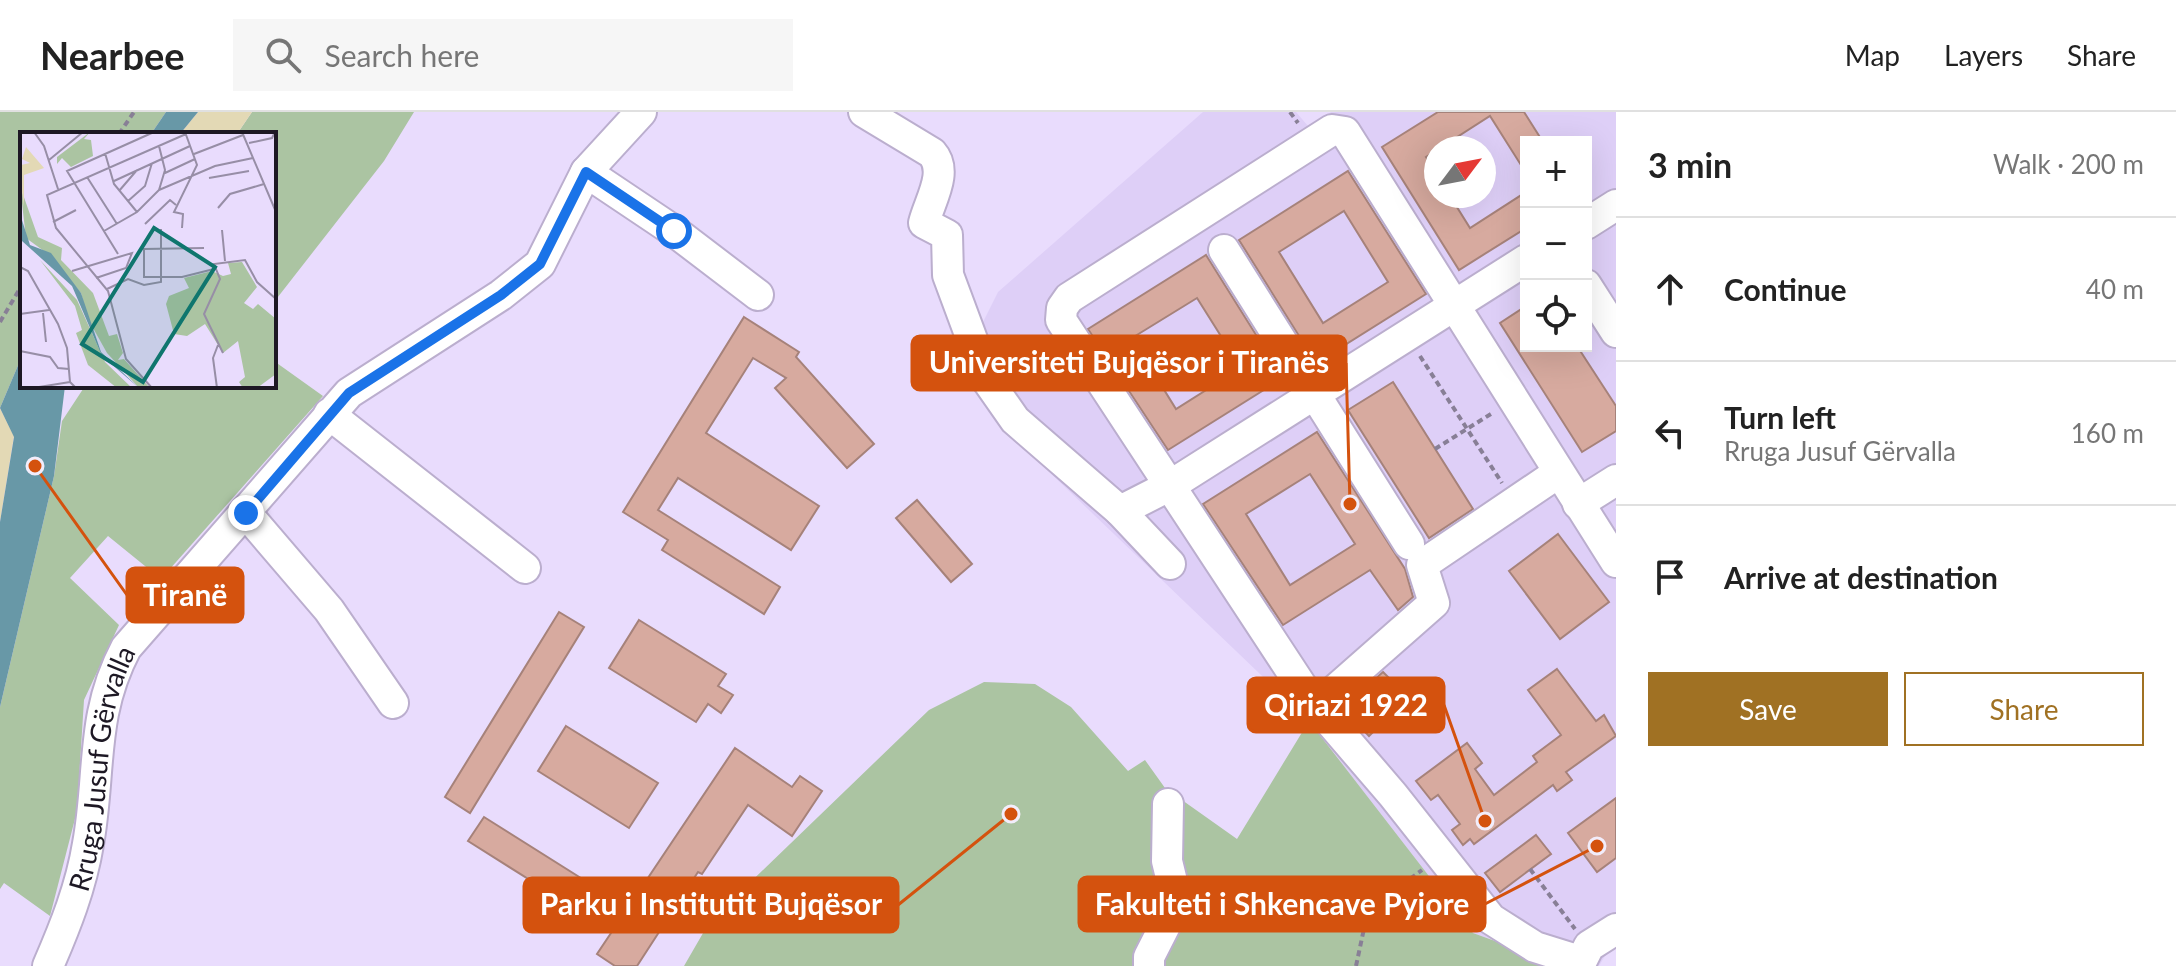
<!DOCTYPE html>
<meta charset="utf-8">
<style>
:root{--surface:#fff;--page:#f6f6f6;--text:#222;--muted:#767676;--line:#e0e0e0;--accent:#a07123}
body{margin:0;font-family:Lato,sans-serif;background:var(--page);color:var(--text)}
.controls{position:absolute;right:24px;top:24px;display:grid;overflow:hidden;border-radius:0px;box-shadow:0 8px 32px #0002}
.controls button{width:72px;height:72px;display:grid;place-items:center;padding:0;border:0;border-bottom:2px solid var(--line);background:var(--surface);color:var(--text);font:40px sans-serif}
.compass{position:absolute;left:1424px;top:24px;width:72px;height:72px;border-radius:50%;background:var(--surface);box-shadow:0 8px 32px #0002;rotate:58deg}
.stop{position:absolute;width:24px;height:24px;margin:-18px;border:6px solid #1a73e8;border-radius:50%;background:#fff}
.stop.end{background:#1a73e8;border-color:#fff;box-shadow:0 2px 8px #0008}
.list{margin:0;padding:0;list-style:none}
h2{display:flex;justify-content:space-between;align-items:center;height:104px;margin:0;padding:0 32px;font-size:34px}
h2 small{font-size:26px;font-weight:400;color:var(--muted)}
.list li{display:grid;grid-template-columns:52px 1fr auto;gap:24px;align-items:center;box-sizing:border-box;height:144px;padding:0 32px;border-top:2px solid var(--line)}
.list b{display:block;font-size:30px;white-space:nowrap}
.list p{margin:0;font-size:26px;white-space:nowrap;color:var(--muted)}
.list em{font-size:26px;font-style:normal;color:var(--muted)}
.actions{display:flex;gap:16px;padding:24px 32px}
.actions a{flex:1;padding:18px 0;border:2px solid var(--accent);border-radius:0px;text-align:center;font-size:28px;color:var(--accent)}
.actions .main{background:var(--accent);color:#fff}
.icon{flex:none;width:44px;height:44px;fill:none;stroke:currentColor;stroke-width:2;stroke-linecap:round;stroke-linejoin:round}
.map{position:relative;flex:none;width:1616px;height:854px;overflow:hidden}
header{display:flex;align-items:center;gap:48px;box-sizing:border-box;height:112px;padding:0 40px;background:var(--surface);border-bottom:2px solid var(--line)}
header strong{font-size:38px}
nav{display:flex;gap:44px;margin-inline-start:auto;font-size:28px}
.search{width:560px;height:72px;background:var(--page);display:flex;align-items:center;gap:20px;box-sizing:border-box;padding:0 28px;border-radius:0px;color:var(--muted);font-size:30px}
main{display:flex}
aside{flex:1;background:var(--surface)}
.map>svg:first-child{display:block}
</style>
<header>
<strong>Nearbee</strong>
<div class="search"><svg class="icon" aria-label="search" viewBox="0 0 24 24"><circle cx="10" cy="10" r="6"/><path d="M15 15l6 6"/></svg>Search here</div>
<nav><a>Map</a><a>Layers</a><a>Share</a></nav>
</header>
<main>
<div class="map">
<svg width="1616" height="854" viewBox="0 0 1616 854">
<rect width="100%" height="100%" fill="#e9dcfd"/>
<path fill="#decff7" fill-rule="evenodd" d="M1203 0H1296L1308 14 1331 0H1616V832H1612L1599 854H1566L1473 821 1309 609 1018 330 981 214 998 180ZM1526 30H1586V234H1526ZM1436 36H1484V84H1436Z"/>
<g fill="#abc4a2">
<path d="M0 0H166L151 22H22V244L0 296Z"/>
<path d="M252 0H414L384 49 274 190V22H237Z"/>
<path d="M274 249 323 284 161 467 108 424 70 466 119 513 84 588 77 699 50 804 4 771 0 777V595L54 364 62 309 85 274H274Z"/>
<path d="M984 570 1035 572 1071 595 1128 659 1145 648 1165 676 1237 727 1309 609 1473 821 1553 850 1554 854H684L710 809 929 598Z"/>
</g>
<g fill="#e3d9b5">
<path d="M198 0H252L237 22H180Z"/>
<path d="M0 296 14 324 0 410Z"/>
</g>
<g fill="#6898a7">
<path d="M166 0H198L180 22H151Z"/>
<path d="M22 244V274H65L54 364 0 595V410L14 325 0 296Z"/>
</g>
<g fill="#d7aa9f" stroke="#a6827a" stroke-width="2" fill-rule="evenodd">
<path d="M1438 0H1524L1543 30H1526V61L1490 4 1426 45 1436 61V84H1450L1470 116 1526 80V116L1459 158 1382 35Z"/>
<path d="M1348 59 1426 182 1316 251 1239 128ZM1344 99 1388 170 1323 211 1279 140Z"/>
<path d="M1206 143 1283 266 1168 338 1088 217ZM1197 186 1241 256 1176 297 1132 226Z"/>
<path d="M1526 194V234H1577L1616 294V319L1582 340 1500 211Z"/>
<path d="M744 205 799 240 796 245 874 332 847 356 775 276 786 266 753 246 706 321 819 394 791 438 678 366 658 398 780 475 764 502 662 438 668 428 623 400Z"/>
<path d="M1393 270 1473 397 1429 426 1348 298Z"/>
<path d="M1317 320 1405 457 1413 485 1398 498 1370 458 1283 513 1203 392ZM1310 362 1355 432 1290 473 1246 402Z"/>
<path d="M917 388 972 452 951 470 896 406Z"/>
<path d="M1558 422 1609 490 1560 527 1509 459Z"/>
<path d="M559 500 584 515 470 701 445 685Z"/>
<path d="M639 508 726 562 718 574 733 583 721 601 708 592 696 610 609 556Z"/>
<path d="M1557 557 1596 609 1604 603 1616 624 1566 660 1572 668 1557 679 1553 673 1474 732 1470 727 1463 733 1452 718 1460 712 1438 683 1431 688 1416 669 1467 631 1482 651 1475 657 1494 683 1537 650 1533 644 1561 623 1528 578Z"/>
<path d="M1383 560 1408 585 1369 624 1342 596Z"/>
<path d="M566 614 658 671 629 716 538 659Z"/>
<path d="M735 636 792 675 800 664 822 679 792 724 748 693 702 762 698 760 637 854H615L597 842Z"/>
<path d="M1616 686V746L1597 760 1568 721Z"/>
<path d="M484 705 584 768 568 792 468 729Z"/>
<path d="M1536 723 1551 742 1500 780 1485 761Z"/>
</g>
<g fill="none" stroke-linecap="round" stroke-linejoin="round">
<defs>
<g id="minor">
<path d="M864 0 932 41C949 60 929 90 924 111L947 123 948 163 987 268 1015 308 1120 399 1171 373 1526 148"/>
<path d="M586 60 674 119 758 183"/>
<path d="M1586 112 1616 93"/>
<path d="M1224 138 1409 432"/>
<path d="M1586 173 1616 220"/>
<path d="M329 302 525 456"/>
<path d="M1578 392 1616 368"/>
<path d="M1120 399 1170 452"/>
<path d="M246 401 329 498 393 591"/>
<path d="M1317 594 1434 491 1422 453 1558 361"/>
<path d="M1580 849 1535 835 1491 807 1393 683 1308 584 1061 208 1062 196 1069 186 1332 18 1345 20 1616 450"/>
<path id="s1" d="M48 854C65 815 81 775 88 732 101 661 90 604 126 536L349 281 501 183 540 152 586 60 641 0"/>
<path d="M1149 854V845L1177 790 1167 749 1168 692"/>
<path d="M1579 854 1589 834 1616 817"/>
</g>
</defs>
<use href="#minor" stroke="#bbaece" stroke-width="34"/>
<g stroke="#887f96" stroke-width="4" stroke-dasharray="6 4" stroke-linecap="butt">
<path d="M1290 0 1298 11"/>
<path d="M119 22 134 0"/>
<path d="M0 210 22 173"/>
<path d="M1420 244 1502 371"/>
<path d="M1435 337 1494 300"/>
<path d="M1530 757 1575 817"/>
<path d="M1356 854 1368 798 1422 758"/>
</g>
<use href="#minor" stroke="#fff" stroke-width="30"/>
</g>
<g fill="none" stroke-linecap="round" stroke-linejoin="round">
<path stroke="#1a73e8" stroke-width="10" d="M246 401 349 281 501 183 540 152 586 60 674 119"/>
</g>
<g text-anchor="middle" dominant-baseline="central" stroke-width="6" stroke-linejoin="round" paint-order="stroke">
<g font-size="28" fill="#1d1824" stroke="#f2edfb">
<text stroke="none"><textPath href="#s1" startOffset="206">Rruga Jusuf Gërvalla</textPath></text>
</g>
</g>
<g transform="translate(20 20)">
<rect width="256" height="256" fill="#e9dcfd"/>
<path d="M70 0 64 7 71 8 73 24 51 35 42 26 37 32V25ZM0 54 18 105 42 116 41 128 73 161 89 204 97 202 103 221 98 228 104 227 130 256H119L87 221 68 187 61 161 28 122 6 106ZM20 128 57 168 85 230 112 256H97L68 233 56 201 62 198 55 174ZM222 130 237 155 224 171 233 177 238 172 256 187V242L237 256H223L219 250 225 245 218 209 203 221 185 192 167 204 154 202 146 172 149 164 169 156 164 146 192 139 203 144 211 142 208 131Z" fill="#abc4a2"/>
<path d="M6 15 24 36 4 43V75L0 44 1 33 10 31 2 27Z" fill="#e3d9b5"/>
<path d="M0 82 10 113 31 121 61 161 81 220 119 256 82 224 52 154 2 109Z" fill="#6898a7"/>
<path fill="none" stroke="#978ea6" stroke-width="2" d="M14 0 24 14 38 57M222 0 256 80M229 11 252 6 255 0M85 21 94 52 117 80M174 22 223 3M29 28 63 0M145 41 175 27M67 45 97 92M189 46 229 39M94 49 170 14M139 58 195 34 233 26M99 59 117 38M108 69 125 54 132 31M198 76 210 62 244 52M33 90 56 78M125 92 150 68 156 73M162 96 163 82 154 80 177 33 165 0M202 98 205 129M84 99 117 80 139 58 145 38 139 14M184 116 124 117V145H162L194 137M98 122 47 39 134 0M0 135 8 139 38 192 47 216 50 250 56 256M52 139 112 121 106 136 76 146M87 157 108 147 124 153 141 150V97M23 181 26 210M0 182 29 178M0 219 30 225 38 236 49 237M203 221 184 182 200 147 194 132 225 128 237 150 256 167M19 255 50 250M132 256 106 227 88 159 36 96 27 63 166 2M197 256 193 226 198 213"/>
<path fill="#0f766e" fill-opacity="0.15" stroke="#0f766e" stroke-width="4" d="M134 96 195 135 123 250 62 212Z"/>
<rect width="256" height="256" fill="none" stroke="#1d1824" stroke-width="4"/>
</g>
<path fill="none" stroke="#d4520e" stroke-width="3" d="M1350 392L1346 251M35 354L127 483M1485 709L1444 593M1597 734L1485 792M1011 702L898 793"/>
<g fill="#d4520e" stroke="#f2edfb" stroke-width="3">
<circle cx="1350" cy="392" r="8"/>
<circle cx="35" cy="354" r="8"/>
<circle cx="1485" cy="709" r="8"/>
<circle cx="1597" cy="734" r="8"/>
<circle cx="1011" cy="702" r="8"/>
</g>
<g fill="#d4520e" stroke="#d4520e" stroke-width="3">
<rect x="912" y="224" width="434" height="54" rx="8"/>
<rect x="127" y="456" width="116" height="54" rx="8"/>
<rect x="1248" y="566" width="196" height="54" rx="8"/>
<rect x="1079" y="765" width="406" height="54" rx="8"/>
<rect x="524" y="766" width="374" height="54" rx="8"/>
</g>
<g font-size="30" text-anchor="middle" font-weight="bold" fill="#fff">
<text x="1129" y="261">Universiteti Bujqësor i Tiranës</text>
<text x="185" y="494">Tiranë</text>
<text x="1346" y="604">Qiriazi 1922</text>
<text x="1282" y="803">Fakulteti i Shkencave Pyjore</text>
<text x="711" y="803">Parku i Institutit Bujqësor</text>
</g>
</svg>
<div class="controls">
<button>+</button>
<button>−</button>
<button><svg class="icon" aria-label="locate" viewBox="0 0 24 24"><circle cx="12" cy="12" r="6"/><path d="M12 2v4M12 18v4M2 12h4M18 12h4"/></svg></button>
</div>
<svg class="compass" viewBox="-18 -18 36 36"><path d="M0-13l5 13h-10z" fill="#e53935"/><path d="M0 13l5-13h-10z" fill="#767676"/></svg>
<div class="stop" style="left:674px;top:119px"></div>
<div class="stop end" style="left:246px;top:401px"></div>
</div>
<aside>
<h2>3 min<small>Walk · 200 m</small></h2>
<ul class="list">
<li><svg class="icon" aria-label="ahead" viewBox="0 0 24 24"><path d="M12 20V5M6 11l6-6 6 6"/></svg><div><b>Continue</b></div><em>40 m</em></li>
<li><svg class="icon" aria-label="left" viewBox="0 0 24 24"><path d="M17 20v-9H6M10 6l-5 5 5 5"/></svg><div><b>Turn left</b><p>Rruga Jusuf Gërvalla</p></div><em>160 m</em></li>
<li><svg class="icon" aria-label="arrive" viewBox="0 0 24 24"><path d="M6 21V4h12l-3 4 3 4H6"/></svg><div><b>Arrive at destination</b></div></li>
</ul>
<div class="actions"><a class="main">Save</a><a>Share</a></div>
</aside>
</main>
